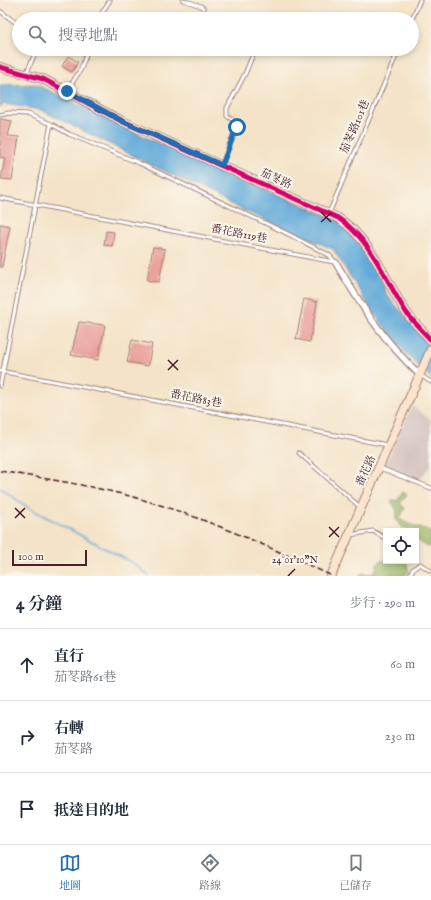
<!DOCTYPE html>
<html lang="zh-TW">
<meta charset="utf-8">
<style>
:root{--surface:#fff;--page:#f6f6f7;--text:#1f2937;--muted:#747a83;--line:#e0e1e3;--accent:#1f6fb2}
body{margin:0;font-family:"IM FELL English","Noto Serif TC",serif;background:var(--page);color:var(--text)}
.controls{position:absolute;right:12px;bottom:12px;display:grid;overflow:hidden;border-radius:0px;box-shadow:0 2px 6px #0003}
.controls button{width:36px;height:36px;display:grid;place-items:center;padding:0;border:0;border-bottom:1px solid var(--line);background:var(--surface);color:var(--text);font:20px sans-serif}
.scale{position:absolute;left:12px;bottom:10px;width:75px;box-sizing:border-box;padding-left:4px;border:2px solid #4a1f2b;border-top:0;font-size:11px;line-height:14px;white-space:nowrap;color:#4a1f2b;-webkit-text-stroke:3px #fbf7ec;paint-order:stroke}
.stop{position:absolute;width:12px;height:12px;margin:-9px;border:3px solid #1f6fb2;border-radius:50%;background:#fff}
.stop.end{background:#1f6fb2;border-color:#fff;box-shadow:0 1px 4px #0008}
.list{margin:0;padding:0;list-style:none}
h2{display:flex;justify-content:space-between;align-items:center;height:52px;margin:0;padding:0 16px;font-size:17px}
h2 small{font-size:13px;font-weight:400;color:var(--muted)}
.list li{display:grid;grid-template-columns:26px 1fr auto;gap:12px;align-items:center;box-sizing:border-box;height:72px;padding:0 16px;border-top:1px solid var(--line)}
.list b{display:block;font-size:15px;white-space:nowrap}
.list p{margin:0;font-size:13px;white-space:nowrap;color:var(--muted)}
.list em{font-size:13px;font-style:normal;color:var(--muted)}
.icon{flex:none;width:22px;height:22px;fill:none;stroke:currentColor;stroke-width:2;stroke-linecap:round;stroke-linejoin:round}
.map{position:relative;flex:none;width:431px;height:576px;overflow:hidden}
.search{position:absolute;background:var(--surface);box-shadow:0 2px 6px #0003;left:12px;right:12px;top:12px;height:44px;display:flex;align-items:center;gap:10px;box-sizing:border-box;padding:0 14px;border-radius:22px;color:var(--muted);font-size:15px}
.sheet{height:268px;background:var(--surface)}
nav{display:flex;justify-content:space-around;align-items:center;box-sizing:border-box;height:56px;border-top:1px solid var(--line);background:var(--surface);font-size:11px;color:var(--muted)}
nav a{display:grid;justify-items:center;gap:2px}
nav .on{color:var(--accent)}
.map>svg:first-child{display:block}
</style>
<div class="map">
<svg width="431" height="576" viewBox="0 0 431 576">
<rect width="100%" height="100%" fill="#fbf7ec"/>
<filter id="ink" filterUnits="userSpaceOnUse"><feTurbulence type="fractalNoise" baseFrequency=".025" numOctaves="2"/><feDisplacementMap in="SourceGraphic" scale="8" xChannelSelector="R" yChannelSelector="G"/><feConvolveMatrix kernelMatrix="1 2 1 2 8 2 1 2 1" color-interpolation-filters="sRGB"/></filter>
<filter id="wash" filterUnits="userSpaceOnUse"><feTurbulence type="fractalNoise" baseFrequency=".012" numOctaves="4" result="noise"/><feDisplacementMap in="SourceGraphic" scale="16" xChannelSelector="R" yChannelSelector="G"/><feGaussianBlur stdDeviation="0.9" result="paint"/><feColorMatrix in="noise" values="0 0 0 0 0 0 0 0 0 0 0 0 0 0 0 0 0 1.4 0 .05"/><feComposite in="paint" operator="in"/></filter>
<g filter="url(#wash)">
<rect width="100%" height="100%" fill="#f4e3c8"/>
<path fill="#d1bfbd" d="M412 406 431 420V465L418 482 384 467Z"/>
<g fill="#99b668" stroke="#726a4a">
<path d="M403 492 407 494 400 504 405 508 400 518 404 522 431 532V546L427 547 416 539V531L402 527 396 520 397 511 391 501 393 499 397 501Z"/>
<path d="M383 560 390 563 392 561H406L409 571 405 576H359L362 573 372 574 376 570 377 564Z"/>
</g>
<path fill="#62aad9" stroke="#566482" d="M36 84 147 138 347 224 376 268 387 295 431 346V378L406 354 372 311 333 249 245 211 41 110 4 104 0 107V85Z"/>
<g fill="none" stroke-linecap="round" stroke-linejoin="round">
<path stroke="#62aad9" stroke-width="1.5" d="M0 488 29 508 133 563 149 576"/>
</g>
<g id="blocks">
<g fill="#e99f9a">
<path d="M68 56 78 62 72 72 62 66Z"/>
<path d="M0 119 12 121 8 136 19 137 12 180 1 179 5 158 0 157Z"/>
<path d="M0 224 10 226 2 267H0Z"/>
<path d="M106 231 114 232 112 246 104 245Z"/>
<path d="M153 247 165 249 159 282 147 280Z"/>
<path d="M304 299 317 302 310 342 296 339Z"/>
<path d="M79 322 105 325 98 360 71 355Z"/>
<path d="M132 340 152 344 148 366 127 362Z"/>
</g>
</g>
</g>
<g filter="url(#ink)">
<use href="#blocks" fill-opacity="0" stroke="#9f817a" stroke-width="1"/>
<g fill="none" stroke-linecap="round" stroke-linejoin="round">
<defs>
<g id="lane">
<path d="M183 0 201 6 204 9"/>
<path d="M0 11 19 25"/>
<path d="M98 19 110 0"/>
<path d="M412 19 420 0"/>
<path d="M26 74 37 49"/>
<path d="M67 91 81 69 88 49"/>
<path d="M0 115 9 113 27 114 51 124 69 134 139 163 284 232 329 255 336 263"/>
<path d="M222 165 237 125 236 122 227 116V108L245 74 254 52"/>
<path d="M0 198 334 262"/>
<path d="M329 213 399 49"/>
<path d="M0 371 387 445"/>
<path d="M420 375 431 382"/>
<path d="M0 386 51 124"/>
<path d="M299 453 360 507"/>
<path d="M380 468 431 488"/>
<path d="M350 535 373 531 383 537"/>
<path d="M409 576 413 569 420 564 431 571"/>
</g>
<path id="street" d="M336 263C362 307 382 339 420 375"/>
<g id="secondary">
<path d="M0 67 43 79 122 121 338 218C372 240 385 280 406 312 413 322 423 331 431 340"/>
<path d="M331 576 431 349"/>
</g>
</defs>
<use href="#lane" stroke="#9f817a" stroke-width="5"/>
<use href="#street" stroke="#9f817a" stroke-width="8"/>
<use href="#secondary" stroke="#9f817a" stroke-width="10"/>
<use href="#lane" stroke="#fff" stroke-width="3"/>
<use href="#street" stroke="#fff" stroke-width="5.5"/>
<use href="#secondary" stroke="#fce5cf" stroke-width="8"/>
<path stroke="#4a1f2b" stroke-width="1.5" stroke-dasharray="6 3" stroke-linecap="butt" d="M0 471C54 480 108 488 160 505 219 524 276 550 332 576"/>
<defs>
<path id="cycleway" d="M0 67 43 79 122 121 338 218C372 240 385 280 406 312 413 322 423 331 431 340"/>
</defs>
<use href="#cycleway" stroke="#fbf7ec" stroke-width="8"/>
<use href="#cycleway" stroke="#d6006c" stroke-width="5"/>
</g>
</g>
<g fill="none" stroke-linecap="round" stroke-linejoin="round" filter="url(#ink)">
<path stroke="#1f6fb2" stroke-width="5" d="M67 91 122 121 222 165 237 127"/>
</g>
<path fill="none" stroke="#4a1f2b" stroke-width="1.5" d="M321 212 331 222M321 222 331 213M168 360 178 370M168 370 178 360M15 508 25 518M15 518 25 508M329 527 339 537M329 537 339 527M288 576 295 569"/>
<g text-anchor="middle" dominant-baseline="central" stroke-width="4" stroke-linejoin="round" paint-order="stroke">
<g font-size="11" fill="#4a1f2b" stroke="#fbf7ec">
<text transform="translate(355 127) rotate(-67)">茄苳路101巷</text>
<text transform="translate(276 179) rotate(24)">茄苳路</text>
<text transform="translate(239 234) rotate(11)">番花路119巷</text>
<text transform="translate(196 399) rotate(11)">番花路83巷</text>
<text transform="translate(366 471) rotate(-66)">番花路</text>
</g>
</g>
<g font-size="10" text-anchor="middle" fill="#4a1f2b" stroke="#fbf7ec" stroke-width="4" stroke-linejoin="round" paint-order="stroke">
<text x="295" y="563">24°01'10"N</text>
</g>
</svg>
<div class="controls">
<button><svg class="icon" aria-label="locate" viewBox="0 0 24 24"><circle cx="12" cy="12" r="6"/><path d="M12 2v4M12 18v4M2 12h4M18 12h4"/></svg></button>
</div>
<div class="scale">100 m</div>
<div class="stop" style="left:237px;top:127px"></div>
<div class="stop end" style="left:67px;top:91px"></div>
<div class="search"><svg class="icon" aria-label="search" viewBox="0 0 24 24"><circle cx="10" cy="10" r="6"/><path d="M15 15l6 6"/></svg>搜尋地點</div>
</div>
<section class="sheet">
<h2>4 分鐘<small>步行 · 290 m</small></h2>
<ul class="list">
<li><svg class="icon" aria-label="ahead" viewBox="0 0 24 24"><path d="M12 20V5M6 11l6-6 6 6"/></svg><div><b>直行</b><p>茄苳路61巷</p></div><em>60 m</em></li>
<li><svg class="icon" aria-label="right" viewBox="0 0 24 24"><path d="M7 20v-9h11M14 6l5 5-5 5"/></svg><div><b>右轉</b><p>茄苳路</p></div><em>230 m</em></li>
<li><svg class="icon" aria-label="arrive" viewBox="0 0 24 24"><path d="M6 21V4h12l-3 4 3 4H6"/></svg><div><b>抵達目的地</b></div></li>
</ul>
</section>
<nav>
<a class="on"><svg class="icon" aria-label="map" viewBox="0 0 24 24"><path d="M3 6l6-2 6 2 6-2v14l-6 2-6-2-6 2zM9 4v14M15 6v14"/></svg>地圖</a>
<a><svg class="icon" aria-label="directions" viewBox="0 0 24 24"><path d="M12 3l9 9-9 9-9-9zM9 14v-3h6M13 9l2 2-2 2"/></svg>路線</a>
<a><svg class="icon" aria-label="saved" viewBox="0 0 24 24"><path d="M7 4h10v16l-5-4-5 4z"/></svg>已儲存</a>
</nav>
